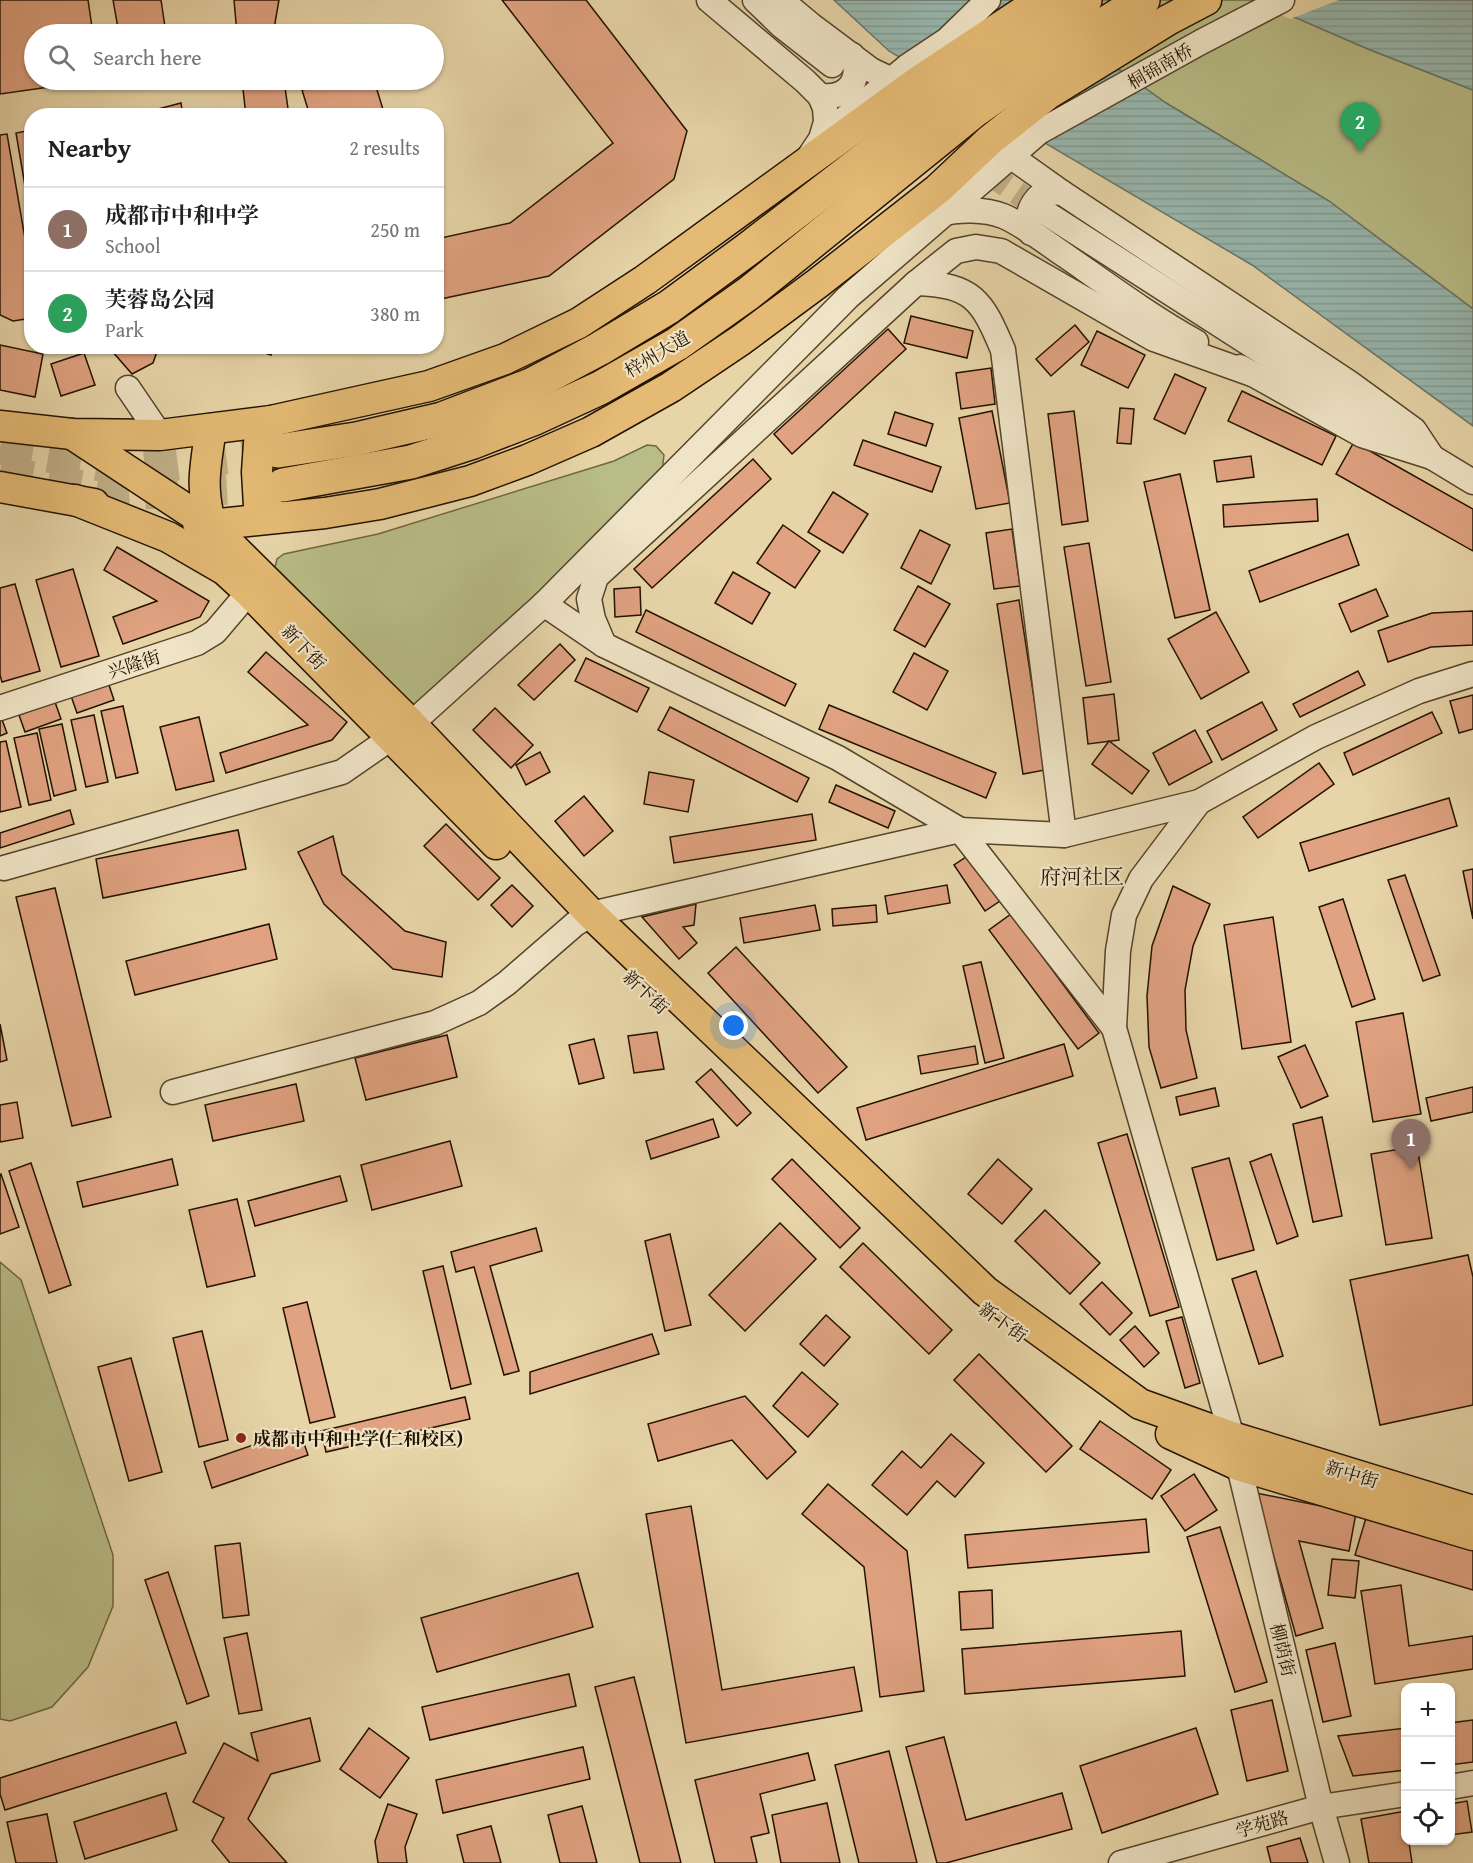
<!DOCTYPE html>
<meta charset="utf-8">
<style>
:root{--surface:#fff;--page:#f2f2f2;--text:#202124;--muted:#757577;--line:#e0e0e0;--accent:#b45309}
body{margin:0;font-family:"Gentium Book Plus","Noto Serif SC",serif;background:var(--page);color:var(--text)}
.controls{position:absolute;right:18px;bottom:18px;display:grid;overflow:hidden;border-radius:12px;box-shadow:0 2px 4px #0004}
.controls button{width:54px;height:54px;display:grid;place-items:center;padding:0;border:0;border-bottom:2px solid var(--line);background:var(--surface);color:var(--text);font:30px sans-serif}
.you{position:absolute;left:734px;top:1026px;width:21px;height:21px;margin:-15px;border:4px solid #fff;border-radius:50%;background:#1a73e8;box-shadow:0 0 0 9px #1a73e833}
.badge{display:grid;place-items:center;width:39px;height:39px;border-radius:50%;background:var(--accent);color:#fff;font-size:20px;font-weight:700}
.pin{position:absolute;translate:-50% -50px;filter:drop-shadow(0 2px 3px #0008)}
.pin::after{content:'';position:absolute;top:32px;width:21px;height:18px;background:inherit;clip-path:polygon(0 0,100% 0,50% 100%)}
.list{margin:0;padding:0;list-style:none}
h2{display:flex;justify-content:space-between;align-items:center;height:78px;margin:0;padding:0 24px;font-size:26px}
h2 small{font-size:20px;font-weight:400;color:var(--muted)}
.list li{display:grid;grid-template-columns:39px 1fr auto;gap:18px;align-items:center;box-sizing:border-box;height:84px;padding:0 24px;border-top:2px solid var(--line)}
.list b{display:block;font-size:22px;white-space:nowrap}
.list p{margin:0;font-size:20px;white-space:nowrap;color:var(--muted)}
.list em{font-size:20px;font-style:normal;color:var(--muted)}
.icon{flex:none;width:33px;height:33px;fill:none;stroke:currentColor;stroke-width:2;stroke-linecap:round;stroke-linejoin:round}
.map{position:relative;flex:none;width:1473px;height:1863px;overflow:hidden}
.search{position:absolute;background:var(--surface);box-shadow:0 2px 4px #0004;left:24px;top:24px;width:420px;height:66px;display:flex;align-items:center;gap:15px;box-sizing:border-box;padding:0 21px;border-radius:33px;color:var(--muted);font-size:22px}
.panel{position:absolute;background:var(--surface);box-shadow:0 2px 4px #0004;left:24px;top:108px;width:420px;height:246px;border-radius:24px}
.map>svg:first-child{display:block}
</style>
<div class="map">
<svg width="1473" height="1863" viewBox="0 0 1473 1863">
<defs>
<pattern id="water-rules" width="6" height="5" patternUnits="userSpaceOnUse" patternTransform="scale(1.5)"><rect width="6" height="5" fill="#98b8af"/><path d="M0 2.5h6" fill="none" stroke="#839d95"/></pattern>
</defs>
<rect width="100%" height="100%" fill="#e7d5a8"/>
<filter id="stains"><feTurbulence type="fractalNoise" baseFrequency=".00333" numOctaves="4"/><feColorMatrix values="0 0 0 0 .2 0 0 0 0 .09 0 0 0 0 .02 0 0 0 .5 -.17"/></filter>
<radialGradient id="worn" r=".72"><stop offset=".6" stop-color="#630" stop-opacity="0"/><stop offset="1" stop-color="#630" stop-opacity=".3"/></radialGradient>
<g fill="#b8bc86" stroke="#6e6743" stroke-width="1.5">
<path d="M1029 0H1255L1368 49 1473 90V309L1329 201 1166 103 1068 33Z"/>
<path d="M647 445 656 446 664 455 662 472 414 715 274 571 277 559 284 554 378 534 614 461Z"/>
<path d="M0 1262 21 1280 113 1555V1606L88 1667 52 1707 10 1721 0 1719Z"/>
</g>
<g fill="url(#water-rules)" stroke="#697669" stroke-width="1.5">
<path d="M834 0H1029L1068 33 1166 103 1329 201 1473 309V426L1252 265 889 51Z"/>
<path d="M1255 0H1473V90L1368 49Z"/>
</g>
<path fill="#e7d5a8" d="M1252 0H1339L1290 19 1254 3Z"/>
<g fill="#e0a281" stroke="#231200" stroke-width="1.5">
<path d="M0 0H88L93 34H34V80H99L0 94Z"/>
<path d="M113 0H161L166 34H119Z"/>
<path d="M234 0H279L275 23 277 34H237Z"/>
<path d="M502 0H586L687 131 674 179 549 276 436 300V239L510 223 613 143Z"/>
<path d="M126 80H158L127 85Z"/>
<path d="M242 80H284L289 116H246Z"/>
<path d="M337 80H374L385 116H310L302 90Z"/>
<path d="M181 103 183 116H135V115Z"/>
<path d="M32 130V227L16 133Z"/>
<path d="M7 134 32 279V318L13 321 0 315V135Z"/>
<path d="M911 316 973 331 967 358 904 343Z"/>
<path d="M1075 325 1089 342 1051 376 1036 359Z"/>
<path d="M888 329 906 349 792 454 774 434Z"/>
<path d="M1097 331 1145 355 1128 388 1081 365Z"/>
<path d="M0 345 43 354 35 397 0 390Z"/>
<path d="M114 346H159L153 363 132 374 112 351Z"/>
<path d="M244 346H274L271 355Z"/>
<path d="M84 353 95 385 61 396 51 364Z"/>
<path d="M991 368 995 404 961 409 956 373Z"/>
<path d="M1175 374 1206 388 1185 434 1154 419Z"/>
<path d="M1242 391 1336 436 1322 465 1228 421Z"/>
<path d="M1120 408 1134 409 1131 444 1117 443Z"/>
<path d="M992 411 1010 503 976 509 959 418Z"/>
<path d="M1074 411 1088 521 1062 525 1048 414Z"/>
<path d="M895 412 933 424 926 446 888 434Z"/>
<path d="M863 440 941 467 932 492 854 465Z"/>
<path d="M1354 442 1473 509V551L1336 474Z"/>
<path d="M1251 456 1254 477 1217 482 1214 461Z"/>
<path d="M753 459 771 479 652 588 634 569Z"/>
<path d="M1180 474 1210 610 1175 618 1144 482Z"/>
<path d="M833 492 868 514 843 553 808 532Z"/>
<path d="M1317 499 1318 521 1224 527 1223 505Z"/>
<path d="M783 525 820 551 795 588 757 563Z"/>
<path d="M1012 529 1020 586 994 589 986 533Z"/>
<path d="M920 530 950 545 931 584 901 568Z"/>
<path d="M1348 534 1359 565 1260 602 1249 571Z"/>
<path d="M1089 543 1111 682 1086 686 1064 547Z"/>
<path d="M117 547 209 601 200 617 123 644 113 617 157 601 104 570Z"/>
<path d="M73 569 99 656 61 667 36 580Z"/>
<path d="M733 572 770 593 752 624 715 603Z"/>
<path d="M15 584 40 671 2 682 0 675V588Z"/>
<path d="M918 586 950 604 925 647 894 630Z"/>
<path d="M640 587 641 615 615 617 614 589Z"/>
<path d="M1376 589 1388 616 1351 632 1339 604Z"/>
<path d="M1019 600 1045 770 1023 774 997 604Z"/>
<path d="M646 610 796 684 785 706 636 632Z"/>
<path d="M1473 611V645L1431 647 1388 662 1378 631 1432 613Z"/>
<path d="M1216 612 1249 672 1201 699 1168 639Z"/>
<path d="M560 644 575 660 534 700 518 685Z"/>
<path d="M266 652 347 722 332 740 226 773 220 753 308 725 248 672Z"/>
<path d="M914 653 948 671 927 710 893 692Z"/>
<path d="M586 658 649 688 637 712 575 681Z"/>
<path d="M1358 671 1365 685 1300 717 1293 704Z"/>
<path d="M108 682 114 700 77 713 71 696Z"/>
<path d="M1114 694 1119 740 1088 744 1083 698Z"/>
<path d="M1473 695V729L1459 733 1450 701Z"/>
<path d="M55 702 61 719 25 732 19 715Z"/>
<path d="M1262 702 1277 730 1222 760 1207 731Z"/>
<path d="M829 705 996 773 986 798 819 729Z"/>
<path d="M123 706 138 773 116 778 101 711Z"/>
<path d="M670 707 809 778 797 802 658 730Z"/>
<path d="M495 708 533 745 511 768 473 730Z"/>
<path d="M1432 712 1442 733 1353 775 1344 753Z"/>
<path d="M94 715 108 782 86 787 71 720Z"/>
<path d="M0 717H1L7 733 0 736Z"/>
<path d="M199 717 214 781 176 790 160 727Z"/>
<path d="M62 724 76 790 54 796 39 729Z"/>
<path d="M1195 730 1212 762 1169 785 1153 753Z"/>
<path d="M37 733 51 800 29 805 14 738Z"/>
<path d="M6 741 21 807 0 812V742Z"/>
<path d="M1109 741 1149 771 1132 794 1092 764Z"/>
<path d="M540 752 550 772 526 785 516 765Z"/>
<path d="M1319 763 1334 784 1258 838 1243 817Z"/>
<path d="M649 772 694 780 688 812 644 804Z"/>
<path d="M836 785 895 811 888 828 829 802Z"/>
<path d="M584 796 613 831 584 856 555 821Z"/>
<path d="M1449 798 1457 826 1309 871 1300 843Z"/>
<path d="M70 810 74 824 0 848V833Z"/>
<path d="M812 814 816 840 674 863 670 837Z"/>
<path d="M446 824 500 878 478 900 424 846Z"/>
<path d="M238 830 246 869 103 898 96 859Z"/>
<path d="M333 836 342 874 405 931 446 942 442 977 393 969 324 904 298 852Z"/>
<path d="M972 853 1003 899 985 911 954 865Z"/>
<path d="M1473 869V919L1463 871Z"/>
<path d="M1405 875 1440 975 1423 981 1388 880Z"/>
<path d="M512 885 533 906 512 927 491 905Z"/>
<path d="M947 885 950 903 888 914 885 896Z"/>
<path d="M1173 886 1210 904 1193 946 1185 990 1186 1030 1197 1078 1161 1088 1149 1047 1147 996 1152 946Z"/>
<path d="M55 888 111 1117 72 1126 16 897Z"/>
<path d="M1343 899 1375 999 1352 1007 1319 907Z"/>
<path d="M696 904 694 925 683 927 697 943 679 959 642 917Z"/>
<path d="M815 905 820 930 744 943 740 918Z"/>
<path d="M876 905 877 922 833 926 832 909Z"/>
<path d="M1011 914 1099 1033 1078 1049 989 930Z"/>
<path d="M1273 917 1291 1042 1242 1049 1224 925Z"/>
<path d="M269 924 277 959 135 995 126 961Z"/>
<path d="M736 947 847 1067 818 1093 708 973Z"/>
<path d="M981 962 1004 1058 985 1063 963 966Z"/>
<path d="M1403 1013 1421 1114 1373 1122 1356 1022Z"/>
<path d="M0 1024 7 1060 0 1062Z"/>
<path d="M657 1032 664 1069 634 1073 628 1036Z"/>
<path d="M447 1035 457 1077 366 1100 355 1058Z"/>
<path d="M594 1039 604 1078 579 1084 569 1045Z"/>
<path d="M1064 1044 1073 1076 866 1140 857 1108Z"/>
<path d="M1305 1045 1328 1096 1301 1108 1278 1057Z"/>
<path d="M975 1046 978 1064 921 1074 918 1056Z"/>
<path d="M711 1069 751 1113 737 1126 696 1082Z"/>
<path d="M296 1084 304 1121 213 1141 205 1105Z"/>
<path d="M1473 1087V1112L1431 1121 1426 1098Z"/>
<path d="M1215 1088 1219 1106 1180 1115 1176 1097Z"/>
<path d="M17 1102 23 1138 0 1142V1105Z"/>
<path d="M1322 1117 1342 1216 1313 1222 1293 1124Z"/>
<path d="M713 1119 719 1137 651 1159 646 1141Z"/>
<path d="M1127 1134 1179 1307 1150 1316 1098 1143Z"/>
<path d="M450 1141 462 1186 372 1210 361 1165Z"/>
<path d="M1417 1146 1432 1238 1386 1245 1371 1154Z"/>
<path d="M1271 1154 1298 1236 1277 1244 1250 1162Z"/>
<path d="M1229 1158 1254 1250 1217 1260 1192 1168Z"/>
<path d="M172 1159 178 1185 83 1207 77 1182Z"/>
<path d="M792 1159 860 1228 840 1248 772 1179Z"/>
<path d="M998 1159 1032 1189 1002 1224 968 1194Z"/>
<path d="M31 1163 71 1285 49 1293 9 1171Z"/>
<path d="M1 1174 19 1227 0 1234V1175Z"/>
<path d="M340 1176 347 1201 255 1226 248 1201Z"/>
<path d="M237 1199 255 1276 207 1287 189 1210Z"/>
<path d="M1045 1210 1100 1263 1070 1294 1015 1241Z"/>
<path d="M780 1223 816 1259 745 1331 709 1295Z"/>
<path d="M536 1228 542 1251 490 1266 519 1371 504 1375 474 1267 456 1272 451 1252Z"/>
<path d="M670 1234 691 1325 665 1331 645 1241Z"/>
<path d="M863 1243 952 1330 929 1354 840 1267Z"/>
<path d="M1468 1255 1473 1277V1405L1380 1425 1350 1280Z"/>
<path d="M443 1266 471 1384 451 1389 423 1271Z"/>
<path d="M1256 1271 1283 1356 1259 1364 1232 1279Z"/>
<path d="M1102 1282 1132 1313 1110 1335 1080 1304Z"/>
<path d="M307 1302 335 1417 310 1423 283 1308Z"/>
<path d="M826 1315 850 1337 824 1366 800 1344Z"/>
<path d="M1182 1317 1200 1383 1185 1388 1166 1321Z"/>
<path d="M1135 1326 1159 1353 1144 1367 1120 1340Z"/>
<path d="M202 1331 228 1440 199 1447 173 1338Z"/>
<path d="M652 1334 659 1354 530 1394V1372Z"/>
<path d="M979 1354 1072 1446 1046 1472 954 1380Z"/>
<path d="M131 1358 162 1472 129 1481 98 1367Z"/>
<path d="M802 1372 838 1404 808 1437 773 1406Z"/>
<path d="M745 1396 796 1452 767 1479 732 1440 658 1461 648 1424Z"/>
<path d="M465 1397 470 1419 326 1452 321 1431Z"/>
<path d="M1100 1421 1171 1470 1152 1499 1080 1449Z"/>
<path d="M299 1429 308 1455 212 1488 204 1462Z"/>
<path d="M951 1434 984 1463 955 1497 937 1481 907 1515 872 1485 902 1451 921 1468Z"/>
<path d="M1194 1474 1217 1510 1185 1531 1161 1496Z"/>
<path d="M828 1484 907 1551 924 1691 880 1697 864 1567 802 1514Z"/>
<path d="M1256 1493 1356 1513 1349 1551 1299 1541 1323 1628 1296 1636Z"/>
<path d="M691 1506 722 1690 854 1667 862 1711 686 1743 646 1514Z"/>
<path d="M1368 1511 1473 1542V1590L1355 1555Z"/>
<path d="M1146 1519 1149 1552 968 1568 965 1535Z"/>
<path d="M1220 1527 1267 1682 1235 1692 1187 1537Z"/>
<path d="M240 1543 249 1615 223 1618 215 1546Z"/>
<path d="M1332 1559 1359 1561 1355 1598 1328 1595Z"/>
<path d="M168 1572 209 1696 187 1704 145 1580Z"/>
<path d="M578 1573 593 1627 437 1672 421 1618Z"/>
<path d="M1401 1585 1409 1646 1473 1636V1669L1375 1684 1361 1591Z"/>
<path d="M992 1590 993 1628 961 1630 959 1592Z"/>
<path d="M1181 1631 1185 1676 965 1694 962 1649Z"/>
<path d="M247 1633 262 1710 239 1714 224 1638Z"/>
<path d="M1335 1643 1351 1716 1323 1722 1306 1650Z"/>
<path d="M569 1674 576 1706 430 1740 422 1707Z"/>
<path d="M634 1677 681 1863H640L595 1687Z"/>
<path d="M1272 1700 1288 1771 1247 1781 1231 1710Z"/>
<path d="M310 1718 320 1761 271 1774 248 1819 287 1863H230L212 1841 224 1818 193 1802 224 1743 258 1761 251 1733Z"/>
<path d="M1473 1720V1762L1450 1765V1723Z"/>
<path d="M176 1722 186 1753 5 1810 0 1794V1778Z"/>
<path d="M369 1728 409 1758 380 1798 340 1769Z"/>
<path d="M1196 1728 1218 1794 1102 1833 1080 1766Z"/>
<path d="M1406 1728V1770L1353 1776 1338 1736Z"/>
<path d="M944 1737 966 1820 1062 1793 1072 1829 946 1863H937L906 1747Z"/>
<path d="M583 1747 590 1779 443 1813 436 1780Z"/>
<path d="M889 1751 917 1863H859L835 1765Z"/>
<path d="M808 1753 815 1780 760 1794 769 1833 751 1837 757 1863H715L695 1780Z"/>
<path d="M166 1793 177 1830 85 1859 74 1822Z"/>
<path d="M1467 1801 1472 1832 1450 1835V1804Z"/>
<path d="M827 1803 840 1863H781L772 1815Z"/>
<path d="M388 1804 417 1814 405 1847 407 1863H378L375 1841Z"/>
<path d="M582 1806 597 1863H560L548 1815Z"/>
<path d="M1406 1811V1840H1418L1409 1842 1412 1863H1369L1361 1819Z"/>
<path d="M47 1814 57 1863H16L7 1822Z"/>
<path d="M491 1826 501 1863H464L457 1835Z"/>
<path d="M1300 1838 1308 1863H1271L1267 1847Z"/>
</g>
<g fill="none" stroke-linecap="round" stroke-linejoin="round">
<path stroke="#c0ae86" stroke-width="24" stroke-dasharray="24 12" stroke-linecap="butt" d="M928 131 1049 215"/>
<g stroke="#c0ae86" stroke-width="33" stroke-dasharray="33 16" stroke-linecap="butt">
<path d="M0 448 131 470 278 451"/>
<path d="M0 472 123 494 283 485"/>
</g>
<defs>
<g id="minor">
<path d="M709 0 805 81 820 96 825 108 826 122 821 139 807 160"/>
<path d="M755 0 782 26 832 65"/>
<path d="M781 0 811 25 871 70 892 80H904"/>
<path d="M820 96C847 99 863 81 852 55"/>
<path d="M843 120 908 66 947 40 988 0"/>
<path d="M999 148 1061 192 1348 382 1414 430 1432 457"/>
<path d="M940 214C959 209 985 209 1003 216 1025 225 1046 243 1066 256 1109 286 1151 317 1196 342"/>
<path d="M1049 215 1323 391 1473 482"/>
<path d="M1031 233C1026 218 1029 205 1042 194L1061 192"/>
<path d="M916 283C973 285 982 300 1003 350L1064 835"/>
<path d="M1240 367 1362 435 1432 457"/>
<path d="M128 388 160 435"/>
<path d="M544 604 604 645 838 758 960 830 1114 1028"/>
<path d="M604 645 593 619 589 599 596 577 916 283 956 251 976 247 1001 251 1154 339 1252 374"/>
<path d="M0 708 197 643 215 632 249 592"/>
<path d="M1199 802 1141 879 1124 915 1118 951 1114 1028 1232 1437 1321 1807 1337 1863"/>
<path d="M4 868 342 772 411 724 544 604 848 297 1039 132 1201 42 1282 0"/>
<path d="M173 1092 435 1023 479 1003 507 983 575 924 591 914 960 830 1064 835 1199 802 1316 737 1419 691 1473 674"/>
<path d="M1450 1787 1473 1783"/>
<path d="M1121 1863 1321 1807 1406 1794"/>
</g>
<g id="major">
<path d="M271 421 259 443 257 472 259 506 278 517"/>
<path d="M0 426 72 434 160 435 271 421 429 386 505 359 579 323 645 280 919 81 1041 0"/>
<path d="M211 429C204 471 200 493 214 535"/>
<path d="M72 434 210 525 411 724 591 914 985 1291 1140 1404 1232 1437 1473 1511"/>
<path d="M0 487 94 504"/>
<path d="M75 500 168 537 225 570 249 592 496 844"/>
<path d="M198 523 210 525 325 513 380 504 470 481 527 460 591 432 671 387 741 340 818 283 938 189 990 140 1048 94 1168 20 1206 0"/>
<path d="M1171 1434 1238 1465 1473 1535"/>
</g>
<g id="highway">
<path d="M278 451 356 439 442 419 531 385 599 349 669 307 748 249 1013 45 1085 0"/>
<path d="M283 485 411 462 473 442 535 418 600 388 677 344 749 293 974 111 1039 65 1143 0"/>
</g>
</defs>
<use href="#minor" stroke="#54432a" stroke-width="27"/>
<use href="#major" stroke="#231200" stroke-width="33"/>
<use href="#highway" stroke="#231200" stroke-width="36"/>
<use href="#minor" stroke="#efe4c6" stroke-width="24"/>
<use href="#major" stroke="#e4ba74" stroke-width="30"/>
<use href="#highway" stroke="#e4ba74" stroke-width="33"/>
</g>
<circle fill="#8f2418" stroke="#efe4c6" stroke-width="2" cx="241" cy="1438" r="6"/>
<g text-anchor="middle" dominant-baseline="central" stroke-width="4.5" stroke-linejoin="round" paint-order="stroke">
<g font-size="18" fill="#231200" stroke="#efe4c6">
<text transform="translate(1160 66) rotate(-30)">桐锦南桥</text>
<text transform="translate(657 354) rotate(-31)">梓州大道</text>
<text transform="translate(304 647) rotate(46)">新下街</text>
<text transform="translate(134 664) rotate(-18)">兴隆街</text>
<text transform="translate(646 992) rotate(43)">新下街</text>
<text transform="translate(1003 1322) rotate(36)">新下街</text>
<text transform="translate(1352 1474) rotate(17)">新中街</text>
<text transform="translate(1283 1650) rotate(76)">柳荫街</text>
<text transform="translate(1262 1824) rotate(-16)">学苑路</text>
</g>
<g font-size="18" font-weight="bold" fill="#231200" stroke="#efe4c6" text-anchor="start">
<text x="253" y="1438">成都市中和中学(仁和校区)</text>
</g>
<g font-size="21" fill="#231200" stroke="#efe4c6">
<text x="1082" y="876">府河社区</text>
</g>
</g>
<rect width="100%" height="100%" filter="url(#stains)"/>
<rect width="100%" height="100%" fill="url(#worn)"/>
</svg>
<div class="controls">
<button>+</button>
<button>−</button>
<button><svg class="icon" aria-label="locate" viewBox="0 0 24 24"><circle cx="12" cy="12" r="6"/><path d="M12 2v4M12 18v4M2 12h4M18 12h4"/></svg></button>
</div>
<div class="you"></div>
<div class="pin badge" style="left:1411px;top:1169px;background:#8d6e63">1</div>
<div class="pin badge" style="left:1360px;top:152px;background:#2e9e5b">2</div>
<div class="search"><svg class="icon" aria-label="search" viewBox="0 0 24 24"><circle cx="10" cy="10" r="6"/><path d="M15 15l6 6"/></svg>Search here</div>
<section class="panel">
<h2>Nearby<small>2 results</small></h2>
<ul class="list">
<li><span class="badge" style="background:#8d6e63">1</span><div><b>成都市中和中学</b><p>School</p></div><em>250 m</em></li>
<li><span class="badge" style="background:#2e9e5b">2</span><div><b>芙蓉岛公园</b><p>Park</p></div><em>380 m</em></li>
</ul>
</section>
</div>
